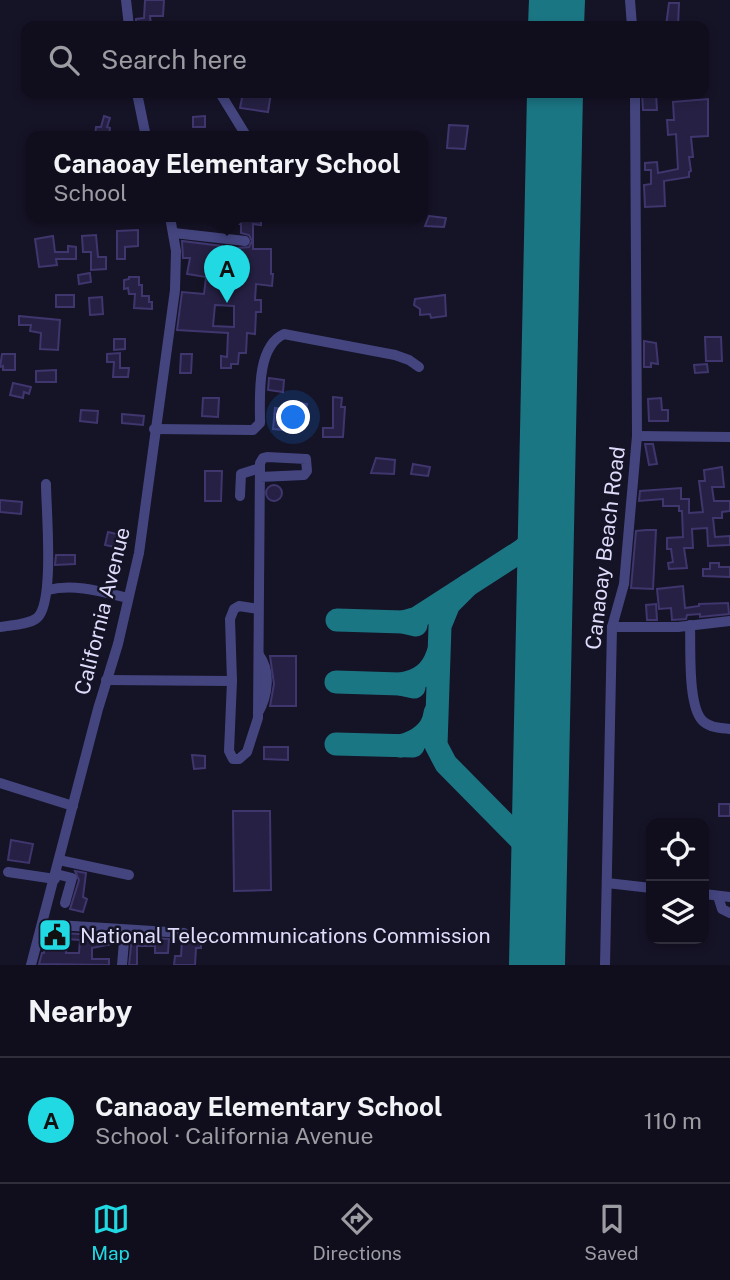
<!DOCTYPE html>
<meta charset="utf-8">
<style>
:root{--surface:#100e1c;--page:#1e1c29;--text:#f1f3f6;--muted:#9c9ca3;--line:#302e3b;--accent:#21d9e2}
body{margin:0;font-family:"Public Sans",sans-serif;background:var(--page);color:var(--text)}
.controls{position:absolute;right:21px;bottom:21px;display:grid;overflow:hidden;border-radius:14px;box-shadow:0 4px 10px #0003}
.controls button{width:63px;height:63px;display:grid;place-items:center;padding:0;border:0;border-bottom:2px solid var(--line);background:var(--surface);color:var(--text);font:35px sans-serif}
.you{position:absolute;left:294px;top:418px;width:24px;height:24px;margin:-18px;border:5px solid #fff;border-radius:50%;background:#1a73e8;box-shadow:0 0 0 10px #1a73e833}
.badge{display:grid;place-items:center;width:46px;height:46px;border-radius:50%;background:var(--accent);color:#111;font-size:23px;font-weight:700}
.pin{position:absolute;translate:-50% -58px;filter:drop-shadow(0 2px 4px #0008)}
.pin::after{content:'';position:absolute;top:37px;width:24px;height:21px;background:inherit;clip-path:polygon(0 0,100% 0,50% 100%)}
.popup{position:absolute;left:26px;top:131px;width:402px;height:91px;box-sizing:border-box;display:grid;place-content:center;border-radius:14px;background:var(--surface);filter:drop-shadow(0 2px 5px #0005);font-size:23px;white-space:nowrap;color:var(--muted)}
.popup b{font-size:26px;color:var(--text)}
.popup::after{content:'';position:absolute;left:50%;top:100%;margin-left:-14px;border:14px solid transparent;border-top-color:var(--surface)}
.list{margin:0;padding:0;list-style:none}
h2{display:flex;justify-content:space-between;align-items:center;height:91px;margin:0;padding:0 28px;font-size:30px}
h2 small{font-size:23px;font-weight:400;color:var(--muted)}
.list li{display:grid;grid-template-columns:46px 1fr auto;gap:21px;align-items:center;box-sizing:border-box;height:126px;padding:0 28px;border-top:2px solid var(--line)}
.list b{display:block;font-size:26px;white-space:nowrap}
.list p{margin:0;font-size:23px;white-space:nowrap;color:var(--muted)}
.list em{font-size:23px;font-style:normal;color:var(--muted)}
.icon{flex:none;width:38px;height:38px;fill:none;stroke:currentColor;stroke-width:2;stroke-linecap:round;stroke-linejoin:round}
.map{position:relative;flex:none;width:730px;height:965px;overflow:hidden}
.search{position:absolute;background:var(--surface);box-shadow:0 4px 10px #0003;left:21px;right:21px;top:21px;height:77px;display:flex;align-items:center;gap:18px;box-sizing:border-box;padding:0 24px;border-radius:14px;color:var(--muted);font-size:26px}
.sheet{height:217px;background:var(--surface)}
nav{display:flex;justify-content:space-around;align-items:center;box-sizing:border-box;height:98px;border-top:2px solid var(--line);background:var(--surface);font-size:19px;color:var(--muted)}
nav a{display:grid;justify-items:center;gap:4px}
nav .on{color:var(--accent)}
.map>svg:first-child{display:block}
</style>
<div class="map">
<svg width="730" height="965" viewBox="0 0 730 965">
<rect width="100%" height="100%" fill="#151326"/>
<g fill="none" stroke-linecap="round" stroke-linejoin="round">
<g stroke="#1b7684" stroke-width="23">
<path d="M524 549 530 547 540 549 543 553 545 568"/>
<path d="M468 585 449 604 440 626 436 745 446 764 527 846 536 860 538 889"/>
<path d="M337 620 403 622 416 625"/>
<path d="M403 622 417 618 524 549 540 533 546 515"/>
<path d="M336 682 400 684 414 687"/>
<path d="M400 684C420 681 432 672 438 653"/>
<path d="M336 744 413 746"/>
<path d="M400 746C418 742 433 731 435 713"/>
<path d="M521 840 531 843 536 840 540 820"/>
</g>
<g stroke="#1b7684" stroke-width="56">
<path d="M556 26 557 0"/>
<path d="M537 965 555 93"/>
</g>
</g>
<g fill="#262144" stroke="#3e366d" stroke-width="2" fill-rule="evenodd">
<path d="M145 0H164L163 16H150L151 25 136 26V19L144 18Z"/>
<path d="M669 3H679L678 26H666Z"/>
<path d="M243 93H271L268 112 240 108Z"/>
<path d="M642 93H656L657 110H643Z"/>
<path d="M708 99V136L691 137 693 157H689L691 171 689 172V177L664 181 665 206 645 207 644 185 651 184V170H645V163L657 162 658 173 678 169 676 134 668 135 667 120H674L673 102Z"/>
<path d="M104 116 110 118 107 127 110 128 109 137H95L96 127H101Z"/>
<path d="M205 116V127H193V117Z"/>
<path d="M449 125 468 126 465 149 447 148Z"/>
<path d="M429 216 446 218 444 227 425 226Z"/>
<path d="M238 217H261V225L253 224V249H271V274H273L272 286 256 284 255 300H261V312H256L255 334 247 333 246 353H239L238 364H231V368H221V356L227 357 228 333 177 330 182 292 204 294 206 277 187 274 190 258H183L182 241 222 246 221 269 234 270 237 248 249 247 252 241 249 235 241 233V224H238ZM215 305 234 306V327L213 326Z"/>
<path d="M138 230V246L125 247V259H117V231Z"/>
<path d="M96 235 98 257H106V269L91 270V252H83L82 236Z"/>
<path d="M53 236 55 252H68V246L76 247V259H56L57 265 39 267 35 239Z"/>
<path d="M90 273 91 282 79 284 78 275Z"/>
<path d="M129 277H139V285H142V296H149V302H152V309L134 308 135 294H129L128 288 124 289V280L129 279Z"/>
<rect x="56" y="295" width="18" height="12"/>
<path d="M445 295 446 316 431 318 430 314 420 315V309L414 305 415 299Z"/>
<path d="M102 297 103 314 90 315 89 298Z"/>
<path d="M19 316 60 320 58 350 40 349 41 333 30 331 31 325H19Z"/>
<path d="M705 337H721L722 361H706Z"/>
<path d="M114 339H125V349L114 350Z"/>
<path d="M644 341 656 343 658 364 651 363V367H644Z"/>
<path d="M120 353V368H129L128 377H113L114 362H107V354Z"/>
<path d="M2 354H15V370H3V366L0 367Z"/>
<path d="M181 354H192L191 373H180Z"/>
<path d="M707 364 708 372 695 373 694 365Z"/>
<path d="M56 370V382H36V371Z"/>
<path d="M269 378 284 380 283 392 268 390Z"/>
<path d="M13 383 31 387 29 394 24 392 23 398 10 395Z"/>
<path d="M333 397 342 398 341 407H345L343 437H323V428H333Z"/>
<path d="M203 398H219L218 417 202 416Z"/>
<path d="M661 398 662 410H668V421H649L648 399Z"/>
<path d="M291 402 307 404 305 417 289 416 284 430 273 429 275 408 290 410Z"/>
<path d="M81 410 98 411 97 423 80 421Z"/>
<path d="M122 414 144 416 143 425 122 423Z"/>
<path d="M645 444H653L657 464 649 465Z"/>
<path d="M376 458 395 460 394 474 371 473Z"/>
<path d="M413 464 430 467 428 476 411 474Z"/>
<path d="M722 467 724 487H712L714 501H730V511L722 512V518H713L715 537 730 536V545L708 546 707 528 692 529 693 548H684L687 568 669 569 668 563 673 562 671 549H667V538L683 537 682 511H679V506H663V499L639 501 640 491 681 488V499H689V513L703 512 699 481H705L704 470Z"/>
<path d="M205 471H222L221 501H205Z"/>
<circle cx="274" cy="493" r="8"/>
<path d="M0 500 22 502 21 514 0 512Z"/>
<path d="M646 530H656L653 589 631 588 636 531Z"/>
<path d="M108 532 121 535 120 548 105 545Z"/>
<path d="M56 555H75V564L55 565Z"/>
<path d="M710 563H719V567H730V577L703 576V569H710Z"/>
<path d="M683 586 685 608 699 606V604L728 603 729 614 700 617V614L687 615 686 619 672 620 671 608 659 609 657 589Z"/>
<path d="M656 604 657 620H647L646 605Z"/>
<path d="M270 656H296V706H270L274 684Z"/>
<path d="M264 747H288V760L264 759Z"/>
<path d="M192 755 205 756V768L194 769Z"/>
<rect x="719" y="804" width="11" height="12"/>
<path d="M233 811H270L271 890 234 891Z"/>
<path d="M11 840 33 844 29 863 8 860Z"/>
<path d="M75 871 86 873 83 897 87 899 83 912 70 909 79 880Z"/>
<path d="M47 932 110 936 112 944 92 948V959H109V965L39 964 42 953H44ZM67 939 80 940 79 953H66Z"/>
<path d="M132 937 169 939 168 953H155V946H137V965H129Z"/>
<path d="M189 939H201V948H196L195 965H174L175 956H181L182 941H188Z"/>
</g>
<g fill="none" stroke-linecap="round" stroke-linejoin="round">
<g stroke="#44457f" stroke-width="10">
<path d="M126 0 129 26"/>
<path d="M630 0 632 26"/>
<path d="M137 93 146 137"/>
<path d="M220 93 247 137"/>
<path d="M174 233 245 241"/>
<path d="M154 429 253 430 260 423C260 397 256 347 284 334L395 355 409 360 419 367"/>
<path d="M637 436 730 437"/>
<path d="M240 496 241 474 260 468"/>
<path d="M48 590C74 583 103 592 128 598"/>
<path d="M258 609 239 606 234 609 230 619 232 681 229 751 233 759H239L247 752 258 718 260 463 263 458 267 457 306 459 307 471 304 475 260 477"/>
<path d="M690 625C691 647 687 709 704 722 711 728 721 728 730 729"/>
<path d="M0 627C11 625 28 625 37 618 55 603 46 509 46 484"/>
<path d="M612 627H678L730 621"/>
<path d="M106 680 232 681"/>
<path d="M258 713C268 696 271 671 259 655"/>
<path d="M0 783 73 806"/>
<path d="M59 860 129 875"/>
<path d="M8 872 55 879"/>
<path d="M56 874 72 878 65 903"/>
<path d="M607 883 651 888"/>
<path d="M704 894 730 897"/>
<path d="M718 896 722 909 730 913"/>
<path d="M42 924 184 933"/>
<path d="M31 965 98 709 118 644 139 553 175 290 176 251 170 217"/>
<path d="M122 965 125 930"/>
<path d="M605 965 612 627 624 584 637 436 635 93"/>
</g>
</g>
<defs>
<symbol id="civic-square" viewBox="-11 -11 22 22"><rect x="-9" y="-9" width="18" height="18" rx="4" fill="#21d9e2" stroke="#151326"/><path d="M-.6-6.5H3V-4.5H.6V-3L4-1V1h2V6H-6V1h2V-1L-.6-3ZM-1.2 2.5V6h2.4V2.5Z" fill="#111"/></symbol>
</defs>
<g fill-rule="evenodd">
<use href="#civic-square" x="36" y="916" width="38" height="38"/>
</g>
<g text-anchor="middle" dominant-baseline="central" stroke-width="5" stroke-linejoin="round" paint-order="stroke">
<g font-size="21" fill="#dedcfa" stroke="#151326">
<text transform="translate(605 548) rotate(-83)">Canaoay Beach Road</text>
<text transform="translate(102 611) rotate(-76)">California Avenue</text>
</g>
<g font-size="21" fill="#dedcfa" stroke="#151326" text-anchor="start">
<text x="80" y="935">National Telecommunications Commission</text>
</g>
</g>
</svg>
<div class="controls">
<button><svg class="icon" aria-label="locate" viewBox="0 0 24 24"><circle cx="12" cy="12" r="6"/><path d="M12 2v4M12 18v4M2 12h4M18 12h4"/></svg></button>
<button><svg class="icon" aria-label="layers" viewBox="0 0 24 24"><path d="M12 4l9 5-9 5-9-5zM3 14l9 5 9-5"/></svg></button>
</div>
<div class="you"></div>
<div class="pin badge" style="left:227px;top:303px">A</div>
<div class="popup"><b>Canaoay Elementary School</b>School</div>
<div class="search"><svg class="icon" aria-label="search" viewBox="0 0 24 24"><circle cx="10" cy="10" r="6"/><path d="M15 15l6 6"/></svg>Search here</div>
</div>
<section class="sheet">
<h2>Nearby<small></small></h2>
<ul class="list">
<li><span class="badge">A</span><div><b>Canaoay Elementary School</b><p>School · California Avenue</p></div><em>110 m</em></li>
</ul>
</section>
<nav>
<a class="on"><svg class="icon" aria-label="map" viewBox="0 0 24 24"><path d="M3 6l6-2 6 2 6-2v14l-6 2-6-2-6 2zM9 4v14M15 6v14"/></svg>Map</a>
<a><svg class="icon" aria-label="directions" viewBox="0 0 24 24"><path d="M12 3l9 9-9 9-9-9zM9 14v-3h6M13 9l2 2-2 2"/></svg>Directions</a>
<a><svg class="icon" aria-label="saved" viewBox="0 0 24 24"><path d="M7 4h10v16l-5-4-5 4z"/></svg>Saved</a>
</nav>
